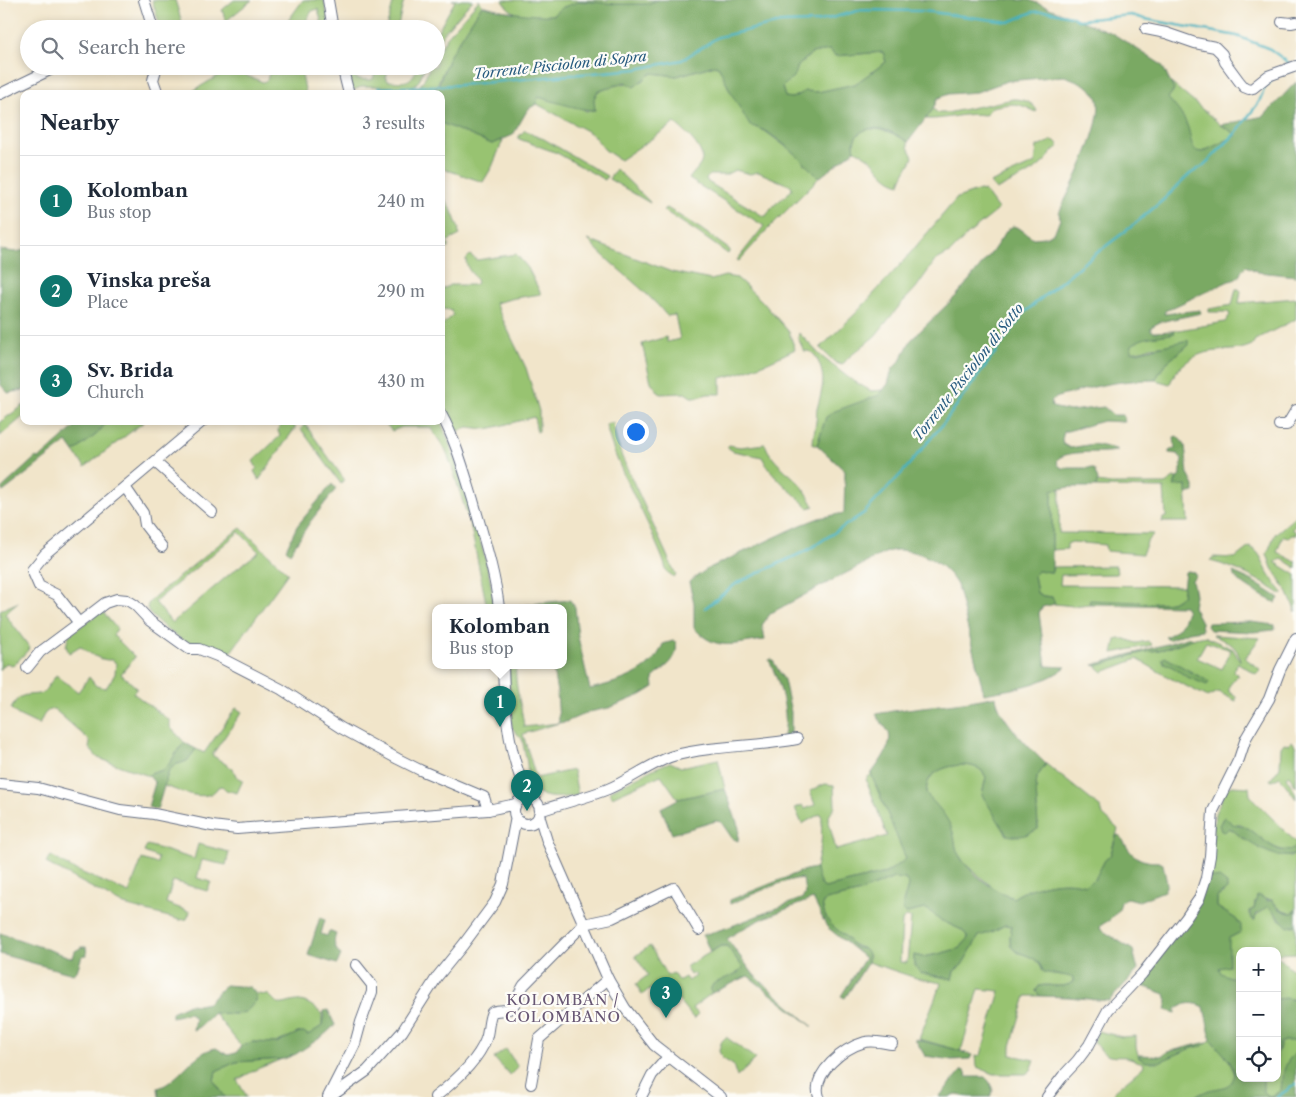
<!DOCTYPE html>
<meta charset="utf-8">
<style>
:root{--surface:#fff;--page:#f6f6f7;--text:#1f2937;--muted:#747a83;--line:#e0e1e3;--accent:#0f766e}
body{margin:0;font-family:"Libre Caslon Text",serif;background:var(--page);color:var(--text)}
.controls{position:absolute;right:15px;bottom:15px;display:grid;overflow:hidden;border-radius:10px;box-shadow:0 2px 8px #0003}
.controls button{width:45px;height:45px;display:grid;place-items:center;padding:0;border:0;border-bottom:1px solid var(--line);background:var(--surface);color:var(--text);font:25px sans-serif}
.you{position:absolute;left:635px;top:431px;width:18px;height:18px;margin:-12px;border:4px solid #fff;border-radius:50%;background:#1a73e8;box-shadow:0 0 0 8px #1a73e833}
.badge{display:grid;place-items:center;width:32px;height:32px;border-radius:50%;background:var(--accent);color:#fff;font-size:16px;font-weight:700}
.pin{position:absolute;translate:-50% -41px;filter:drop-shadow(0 1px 2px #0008)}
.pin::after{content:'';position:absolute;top:26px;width:18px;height:15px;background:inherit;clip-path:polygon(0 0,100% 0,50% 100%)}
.popup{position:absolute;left:432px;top:604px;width:135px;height:65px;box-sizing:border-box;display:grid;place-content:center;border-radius:10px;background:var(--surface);filter:drop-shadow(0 1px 4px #0005);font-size:16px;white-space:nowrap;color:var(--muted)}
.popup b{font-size:19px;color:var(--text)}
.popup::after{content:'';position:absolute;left:50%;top:100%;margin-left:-10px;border:10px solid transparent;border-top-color:var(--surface)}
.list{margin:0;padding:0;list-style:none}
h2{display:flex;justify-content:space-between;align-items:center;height:65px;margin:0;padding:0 20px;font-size:21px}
h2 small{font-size:16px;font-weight:400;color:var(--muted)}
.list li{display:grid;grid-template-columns:32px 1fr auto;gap:15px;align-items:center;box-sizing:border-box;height:90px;padding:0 20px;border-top:1px solid var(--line)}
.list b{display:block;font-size:19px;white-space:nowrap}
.list p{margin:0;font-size:16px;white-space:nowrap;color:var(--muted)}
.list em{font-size:16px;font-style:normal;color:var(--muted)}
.icon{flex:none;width:28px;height:28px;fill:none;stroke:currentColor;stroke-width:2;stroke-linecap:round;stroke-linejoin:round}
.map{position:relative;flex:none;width:1296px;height:1097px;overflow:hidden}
.search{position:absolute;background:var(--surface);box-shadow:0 2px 8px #0003;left:20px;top:20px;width:425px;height:55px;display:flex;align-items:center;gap:12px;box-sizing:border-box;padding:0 18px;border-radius:28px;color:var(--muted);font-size:19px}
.panel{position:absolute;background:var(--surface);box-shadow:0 2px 8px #0003;left:20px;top:90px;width:425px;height:335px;border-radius:10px}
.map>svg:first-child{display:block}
</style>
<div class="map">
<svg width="1296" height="1097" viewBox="0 0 1296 1097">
<rect width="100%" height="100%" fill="#fdfcf7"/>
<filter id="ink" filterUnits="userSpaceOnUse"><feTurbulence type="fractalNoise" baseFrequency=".02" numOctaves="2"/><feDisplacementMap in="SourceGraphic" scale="10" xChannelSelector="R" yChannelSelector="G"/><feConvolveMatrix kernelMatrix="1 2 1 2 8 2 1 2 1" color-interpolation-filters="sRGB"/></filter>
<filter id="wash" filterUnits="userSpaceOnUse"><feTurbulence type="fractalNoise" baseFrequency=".0096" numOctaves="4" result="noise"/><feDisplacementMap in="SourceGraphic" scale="20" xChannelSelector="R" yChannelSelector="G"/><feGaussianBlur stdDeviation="1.12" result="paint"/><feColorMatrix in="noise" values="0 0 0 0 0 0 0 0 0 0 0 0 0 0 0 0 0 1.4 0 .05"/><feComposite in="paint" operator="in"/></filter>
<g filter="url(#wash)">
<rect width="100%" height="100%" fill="#f1e5ca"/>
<g fill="#98c371" stroke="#5a7968" fill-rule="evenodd">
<path d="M152 0H175L184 29H161Z"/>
<path d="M234 0H252L226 21 222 10Z"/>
<path d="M303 0H324L331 29H323L318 9 312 11 301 29H282Z"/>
<path d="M394 0H404L397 29H386Z"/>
<path d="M452 0H473L446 30 436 45V34L455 1Z"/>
<path d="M479 0 482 5 450 55 434 92 408 94 405 92C421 91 424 79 430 66H436V55L447 37Z"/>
<path d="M503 0H658L646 4H618L580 1 561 8 553 15C537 16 510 19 503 0Z"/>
<path d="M830 50 836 56 883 52 886 62 855 84 818 92 805 91 792 98 785 97 782 87 795 75 798 66 812 53Z"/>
<path d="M715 65 719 67 730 91 757 127 765 131 793 152 819 178 766 231 739 261 737 260 764 226 689 179C692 174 699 168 701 163 707 150 683 130 675 123L620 160 605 150 592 134 537 104 538 97 580 107 586 111 595 110 593 99 597 92C613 86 626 82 643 81L647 76 652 73 677 76ZM735 170 750 174 758 172 791 186 792 190 772 207 766 216H763L708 182 706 179 710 175H725Z"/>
<path d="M230 66H241L247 76 263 82 267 80 271 66H300L306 94H188L221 74V70Z"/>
<path d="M345 66H355L354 74 357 79 370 80 373 79 377 66H389L386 78 388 81C408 82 409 84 419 66H425L419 81 412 87 363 86 352 91Z"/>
<path d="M1171 83 1221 125 1238 135 1202 152 1196 151 1191 145 1189 136 1167 98 1174 90Z"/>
<path d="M1013 99C1023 99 1033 102 1037 111L1036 112C1017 102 1013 103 992 107L985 115C965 112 946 120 926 119L933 109 938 113H947Z"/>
<path d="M441 123 492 144 503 140 492 167 483 182 441 168Z"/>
<path d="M866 129C883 128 894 133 908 142V147L913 157C910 166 903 173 900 184 886 180 881 171 872 161 867 156 861 153 855 150 852 139 857 134 866 129Z"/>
<path d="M525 130 533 135 544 139 607 176 605 180 557 153 519 139V136Z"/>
<path d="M1052 140 1055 141 1058 144V148C1050 151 1050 157 1044 162 1033 173 1009 183 996 190L990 183 1035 163 1037 146H1041Z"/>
<path d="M616 169 649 201 650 203 609 179Z"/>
<path d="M980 190 985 191 998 209 997 211 967 235 951 252 935 261 916 288 901 304 875 336 848 358 842 365 836 363 820 348 856 313 900 265 957 198Z"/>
<path d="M441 193 451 209 459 229 458 231 460 235 446 242 449 245 448 248 441 251Z"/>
<path d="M667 208 701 229 730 250 728 254 697 232 663 210Z"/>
<path d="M588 240 672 272 711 280 725 276 737 278 761 300 789 332 795 349C772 361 747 372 721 378V394H708L697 397H691L685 393 660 394 651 382 642 344 666 337 667 342 680 339 675 315 667 316C644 287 612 267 588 240Z"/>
<path d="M516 254 528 268 541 294 515 298 495 303 526 368 539 411V431L537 432 534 417 492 428 484 429 468 427 456 432 441 405V326L453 315 451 310 441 309V290L450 285H474L477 283C475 273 466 272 466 259L470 255 477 260Z"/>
<path d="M1236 289H1239L1241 291 1239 303 1296 298V319L1255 340 1252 345C1237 352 1226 349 1210 352 1193 354 1175 368 1170 384L1155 380 1165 364 1188 345C1176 345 1163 345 1151 347 1144 349 1138 352 1131 351V346C1141 335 1160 335 1174 333L1173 331 1225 322 1230 315 1228 312H1209V309L1232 305Z"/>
<path d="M799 333 821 356 850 379 871 391 883 390 879 396 826 417 817 445H813C813 436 815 430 816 421 817 417 816 413 817 409 822 389 827 379 817 359 814 353 811 351 804 351L798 338Z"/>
<path d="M24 405V416L0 436V422Z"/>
<path d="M108 421H145L85 467 74 452 97 434Z"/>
<path d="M286 421H294L295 428 259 480 254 471 257 468 253 461 280 436 278 431 279 427Z"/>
<path d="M383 421H440C451 444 458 469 465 493 477 531 491 569 494 608H487L471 528 452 467 445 449 430 427H402L392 431Z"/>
<path d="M608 423H613L616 438 622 457 676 575 674 577 666 571C664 559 658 549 654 538 638 500 615 465 606 425Z"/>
<path d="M305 424 344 479 341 484 301 429Z"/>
<path d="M765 444C772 463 788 471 801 485 806 491 810 499 814 506L808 508C793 491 772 478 762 457L733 451 727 447 729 445 740 447Z"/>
<path d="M1174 478H1177L1175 483 1186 485 1188 522H1162L1163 518 1166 517 1164 488 1096 487 1097 482 1111 484H1165Z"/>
<path d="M1060 488 1059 533 1154 534 1148 540 1142 554 1106 551 1105 545 1072 542 1067 544V549L1052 550V490Z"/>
<path d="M1296 516V521L1294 523 1296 525 1292 529 1296 532V535H1292L1288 538 1283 536 1277 552 1296 562V568L1282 559 1275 562 1296 575V612L1287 591 1272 568 1267 554 1275 534Z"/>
<path d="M241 528 288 573 228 656 201 644 184 641 166 629 149 613 147 608 148 604 154 597 228 537ZM239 532 259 552 232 572 172 623 155 602Z"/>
<path d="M1249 547C1262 551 1263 566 1270 576 1274 582 1279 588 1283 593L1282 595C1258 579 1238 568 1210 561L1213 557 1235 558Z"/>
<path d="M1116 566 1117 574 1061 575 1060 585 1184 586 1182 596 1172 602 1161 603 1089 601 1090 604 1073 606 1055 604 1052 597 1043 596 1037 593 1034 575 1037 571 1052 572 1053 567Z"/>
<path d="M19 602 5 614 30 648 13 666 6 663 0 670V610Z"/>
<path d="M102 611 117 629 113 635 135 657 121 674 137 688 133 693 170 721V727L185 743C172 753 171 773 152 772L149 776 98 758 89 748 90 742 88 739 54 709C44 710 43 717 39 725L18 715 11 709C20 690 28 697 43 693L56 675 78 692 89 677 96 686 106 688 115 674 116 663 112 660C99 661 89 653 80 646L69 653 66 646 69 635Z"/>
<path d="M1213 635 1260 638 1245 658 1261 670 1256 674 1238 663 1234 671 1238 675 1229 686V692L1236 697V701L1218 692 1208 697 1170 678 1137 659 1103 672 1096 666 1141 653 1164 649 1195 638 1206 636 1208 638 1233 649 1240 661C1237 643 1227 643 1213 635ZM1206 642 1231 650 1222 669 1197 658Z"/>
<path d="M1119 639H1126L1136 643 1148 641 1152 645 1113 653 1116 640Z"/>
<path d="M508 666H516C514 686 522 706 524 727L559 723 523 734 536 778 573 770 578 795C562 798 547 800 533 791L529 785 527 763 522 739 512 728Z"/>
<path d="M236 708 242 712 212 755 233 769 236 776 243 780 237 793 226 790 222 786 218 787C208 805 178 790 164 786L169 770 175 765 187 761 196 749 204 753Z"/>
<path d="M1292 741 1296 747V787L1289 775 1286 777 1295 792 1296 799 1280 777 1272 781 1270 780 1280 767 1281 747 1284 743 1289 744Z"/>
<path d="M718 759 725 789 678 799 661 775 612 797 610 791 653 769 670 762 681 767Z"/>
<path d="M1046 764 1101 808 1103 815 1118 829 1110 856 1105 860 1095 880 1085 885C1063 878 1033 885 1013 898L996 890 965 864 957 852 952 831 926 794C927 791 926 786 928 782 934 766 967 760 981 770 981 770 985 776 986 777L982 795 998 819 1038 829 1036 787 1037 777Z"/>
<path d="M871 774 907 859 886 873 825 888C809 877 819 859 821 844 822 836 821 826 822 817L820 814 802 824 795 808 802 805 805 809 815 805 810 791 825 784 834 785 835 806 828 818 836 850 887 836 866 779Z"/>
<path d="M1232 786 1249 787 1250 795 1254 800 1296 842V847C1280 860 1256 833 1243 825H1235L1222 819 1220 825 1233 830 1241 837 1266 851 1290 857 1296 854V909L1293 913C1282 913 1279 908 1272 900L1263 899 1255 901 1254 909 1249 911V914L1253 920 1265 907 1269 906 1280 920 1293 926 1296 925V953L1278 954 1277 955V951H1240V987L1237 978 1230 977 1220 973 1219 968 1221 967 1229 938 1241 932 1236 919 1217 907V897L1224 893 1209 877 1215 813 1227 788Z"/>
<path d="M198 844 229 852 226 865 202 860 197 878 211 882 207 891 173 881 166 903 190 912 187 919 180 920 124 905 46 863 51 856 71 868 129 893 142 859 157 864 158 858 144 852 147 845 194 859Z"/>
<path d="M894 878 905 879 908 883C908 893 901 900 903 911L907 913 924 909 929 910 938 919 962 930 968 937 967 940 960 948 939 954 922 957 914 955V964L921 973 952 979 954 971 962 965 979 936 992 932 1005 925 1012 926C1004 958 1022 949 1037 961 1040 964 1042 969 1044 972 1054 975 1064 974 1073 977V982C1062 990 1051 983 1039 986L1036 991 1040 996H1026L1011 1046V1055L1035 1060 1031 1070 1026 1074H994L977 1067 976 1056 981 1055 1000 991 979 989 961 1051 919 1039 941 983 916 978 868 962 869 956 863 948C853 948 832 930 827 921 825 916 823 910 822 905L826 900 857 893ZM905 917 911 918 907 963 900 962 902 921Z"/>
<path d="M650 946 667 976 673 973 678 981 685 977 688 981 696 976 694 973 690 975 685 967 721 946H727L743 968 739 972 710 990 712 993 692 1008 699 1014 694 1019 665 984 648 990 642 995 636 984 648 975 635 956Z"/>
<path d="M1277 956 1296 973V1001L1293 999H1277Z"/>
<path d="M256 994 269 995 278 1004C285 1005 291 1001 298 1001 308 1001 315 1008 322 1014V1026L308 1035 300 1032 276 1043 252 1042 241 1046 214 1013 235 1014 256 1001Z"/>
<path d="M1098 1031 1122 1037 1136 1036V1047L1139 1058C1156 1067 1166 1058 1181 1052 1188 1049 1194 1048 1201 1046 1205 1045 1207 1042 1211 1040 1219 1049 1248 1075 1228 1086 1218 1092 1204 1092 1193 1097H1117L1113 1092 1143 1067 1144 1064 1141 1062C1136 1062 1135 1059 1130 1058 1122 1055 1113 1059 1105 1054 1100 1051 1099 1045 1093 1042Z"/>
<path d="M726 1037 756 1059 737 1077 733 1065 722 1058 719 1051 721 1042Z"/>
<path d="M1293 1040 1296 1041V1053L1282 1077 1281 1090 1274 1095 1268 1096 1262 1092 1263 1078H1277V1051L1279 1050 1280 1043 1285 1041Z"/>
<path d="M506 1049 518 1067 510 1075 494 1058Z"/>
<path d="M282 1059 257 1069 237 1080 247 1097H225L214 1081 216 1071 236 1062Z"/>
</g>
<g fill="#7aa963" stroke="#4a6c60" fill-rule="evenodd">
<path d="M658 0H1029L1112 33 1162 65 1174 90 1168 98C1175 106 1183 115 1187 125 1191 134 1189 142 1196 151L1202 152 1237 135 1221 125 1264 116 1296 82V276L1258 272 1246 266C1238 272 1243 279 1229 281L1165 311 1164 314 1200 310 1201 313 1160 322 1151 327V330L1154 332 1173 331 1175 333C1160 337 1142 335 1131 346V351L1136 352 1188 340V345L1165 364 1155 380C1127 380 1100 384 1073 393 1065 395 1058 396 1051 401L1052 407 1070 411 1104 407 1113 415H1123L1125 422 1103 421 1064 432 1062 439 1063 444 1070 448 1093 444 1116 449V451C1101 454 1066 449 1057 460L1058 465 1062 468H1090L1094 469 1098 480 1096 487H1071L1052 490V572L1037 571 1034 575 1037 593 1043 596 1052 597 1055 604 1042 607 1039 613 1046 666 1066 667C1043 685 1012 689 984 694L957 585C945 564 922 550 897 550 886 550 872 560 862 565 832 580 801 597 771 613L762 625 765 640C735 643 717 653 694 628V603L689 582 707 569 801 525 819 518 844 513 845 471 817 445 826 417 835 411 879 395 888 384 892 369 900 361 911 340 957 295 992 252 1007 230 1013 226 1019 228 1033 238 1045 237 1053 233 1057 227 1060 219 1059 213 1062 206C1073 185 1104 122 1098 100 1095 87 1076 80 1064 76L1007 81 977 92 949 94 938 98 933 109 908 142C895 133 875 122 860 133 854 137 853 144 855 150L819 178C804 163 772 128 750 126L730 91 719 67 715 65 677 76 652 73 634 87 625 82 597 92 594 99 595 110C583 111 553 101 538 97L537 104 528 109 513 135 492 144 441 123V94H431L438 86 450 55 482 5C506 12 528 16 553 15L561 8 580 1 618 4H646ZM830 50 835 56 883 52 886 62 855 84 818 92 805 91 792 98 785 97 782 87 795 75 798 66 812 53Z"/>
<path d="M0 250 16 252 24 250V390L8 393 0 384Z"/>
<path d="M81 421H108L97 434 74 452 67 442 3 492 2 488 36 457 39 459Z"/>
<path d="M1177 436 1185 445 1188 474 1194 486V492L1186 494V485L1174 486 1177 478 1180 476 1182 459 1178 454 1169 453V451L1175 448 1174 437Z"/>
<path d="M332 484 336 489 310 522 290 553 286 549 297 526Z"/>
<path d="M1188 571 1193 572 1196 576 1192 580 1195 595 1193 607 1201 622 1202 630 1189 632 1168 640 1165 637C1179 631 1182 625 1187 611L1184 606 1090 604 1089 600 1161 603 1172 602 1182 596 1185 572Z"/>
<path d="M1233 572 1251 580 1276 596 1279 598 1276 603C1266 598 1235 583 1233 572Z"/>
<path d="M570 600 575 607 578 637 590 689C618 682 652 674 663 644L673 641 676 642C679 660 665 667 653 678L654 687 641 695 609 708 589 712 566 722 559 723 557 692 552 666H564V608H518L530 604Z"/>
<path d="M1251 622 1275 625V630L1253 632 1210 630 1207 626 1208 623Z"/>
<path d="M1190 637 1195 638 1164 649 1141 653 1096 666 1093 665C1126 655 1158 647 1190 637Z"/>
<path d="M1165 657 1206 680 1209 682 1207 685 1187 677 1171 666 1164 663 1162 659Z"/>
<path d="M772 659 784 680 791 712V738L783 739C790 713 780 684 769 660Z"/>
<path d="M996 696C997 717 1031 749 1046 764L1037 777 1036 787 1038 829C1028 835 1019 838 1007 835L982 795 986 777C984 774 983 772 981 770 967 760 934 766 928 782 926 786 927 791 926 794 937 805 948 817 953 832 955 838 955 845 957 851 964 869 995 892 1013 898 1033 885 1063 878 1085 885L1095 879 1105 860 1110 856 1117 835 1121 836C1126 847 1133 859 1147 861 1154 863 1157 860 1163 864L1167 884 1164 891 1139 901 1128 898 1125 899 1121 902 1119 910 1110 920 1101 925 1100 929 1133 950 1138 970 1109 1001 1068 997 1040 996 1036 991 1039 986C1051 983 1062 990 1073 982V978C1064 974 1054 975 1044 972 1042 969 1040 964 1037 961 1022 949 1004 958 1012 926L1005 925 992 932 979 936 962 965 954 971 952 979 921 973 914 964V955L922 957 939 954 960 948 967 940 968 937 962 930 938 919 929 910 924 909 907 913 903 911C901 900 908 893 908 883L905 879 894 878 857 893 826 900 822 904C825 921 831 925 844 935 849 939 850 944 855 947 859 949 863 947 866 951 869 954 868 958 868 962L845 998 841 996 865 958 827 927 813 899C784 910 753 920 727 939L754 975 813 1027 748 976 712 993 710 990 713 984 739 972 743 968 727 946H721L710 952 703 935 729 927 803 898 805 893 803 879C793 875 743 899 730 904V900L805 870 815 868 821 885 825 888 886 873 906 859 871 774C878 764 895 744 888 731 884 725 879 721 876 714 916 706 957 705 996 696Z"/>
<path d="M185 743 196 749 187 761 175 765 169 770 157 810 148 807 155 783 149 776 152 772C171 773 172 753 185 743Z"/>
<path d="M725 789 739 828 738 841 732 838 721 822 716 821 672 834 661 808 678 799Z"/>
<path d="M1224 817C1228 819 1230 822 1233 824 1238 827 1243 825 1248 828 1261 836 1280 860 1296 847V854C1280 862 1256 847 1243 838 1238 835 1235 831 1229 828L1225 832 1221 831 1219 825Z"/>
<path d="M1209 877 1219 878 1227 884V889L1217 897V907L1236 919 1241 925V932L1229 938V966L1219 968 1221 973 1230 977 1237 978 1240 987V1078H1263V1092L1268 1096 1274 1095 1281 1090C1282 1077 1284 1060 1296 1053V1097H1193C1198 1095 1204 1092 1209 1090 1221 1087 1231 1089 1235 1074L1230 1061 1211 1040 1204 1007C1196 1002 1183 1002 1176 1009V1013L1165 1010 1167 1001 1165 994 1137 984Z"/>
<path d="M1257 896H1260L1268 901 1272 900C1278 908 1282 913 1293 913L1296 909V925L1288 927 1268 906 1256 915 1255 920H1253L1249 911 1254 909Z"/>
<path d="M320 917 325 920 321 934 327 936 329 931 336 934C333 942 334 948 341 955L337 964 308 955Z"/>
<path d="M0 933 73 958 75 951 82 947H86L87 955 82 956 77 971 73 974 0 954Z"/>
<path d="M225 985 250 987 256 994V1001L246 1012 235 1014 214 1013 199 1027 193 1030 195 1018 189 1013 172 1017V1012L189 1004 198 1005 208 1003Z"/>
<path d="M1287 998 1296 1001V1041H1285L1280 1043V1047L1277 1051V999Z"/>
<path d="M328 1010 335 1025 323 1036 296 1054 284 1059 236 1062 216 1071 214 1081 225 1097H159L158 1088C179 1082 192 1052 216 1048L228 1055 236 1053 241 1046 252 1042 276 1043 300 1032H304L308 1035 322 1026 324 1011Z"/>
<path d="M915 1039 954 1049 972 1055 970 1059 952 1060 925 1056Z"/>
<path d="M1207 1042 1203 1046 1194 1047 1159 1062H1146L1139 1058V1055L1161 1056 1167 1052Z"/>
<path d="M962 1070 966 1072 967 1077H985L989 1081 993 1090 990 1097H969L957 1095 949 1097H939Z"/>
</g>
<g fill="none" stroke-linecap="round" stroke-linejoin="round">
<g stroke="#42b0be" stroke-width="2.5">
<path d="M378 88 459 85 637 69 682 60 718 37 780 23 816 22 861 10 923 11 1009 22 1033 12 1048 11 1071 16 1078 20 1131 15 1145 19 1237 36 1270 49 1290 64"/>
<path d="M705 608 737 583 808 550 864 513 902 473 943 424 1025 312 1081 265 1131 227 1163 200 1190 174 1203 166 1235 134 1259 102 1265 87 1271 81"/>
<path d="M1277 1097 1296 1084"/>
</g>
</g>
</g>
<g filter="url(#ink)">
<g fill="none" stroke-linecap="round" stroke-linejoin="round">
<defs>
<g id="minor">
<path d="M144 0 153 29"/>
<path d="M328 0 333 29"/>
<path d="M1282 22 1291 23 1296 22"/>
<path d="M1146 29 1166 33 1195 43 1215 47 1222 54 1225 62 1239 81 1244 87 1249 89 1253 88 1268 76 1296 66"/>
<path d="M157 66 153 80 158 94"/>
<path d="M342 66 349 94"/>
<path d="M0 94 58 66"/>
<path d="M441 414C456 441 464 471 473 500 483 536 495 572 499 608"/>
<path d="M203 421 45 554 32 570 39 586 57 595 79 623 105 603 117 599 127 600 135 605 150 621 189 649H199L217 656 281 689 341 728 398 759 420 770 484 797 488 810"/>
<path d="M1279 425H1287L1296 410"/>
<path d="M155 462 212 512"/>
<path d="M125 487 143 513 145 525 162 547"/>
<path d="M503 666C504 702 507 740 519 774 522 782 527 791 530 799"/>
<path d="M27 668 40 652 79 623"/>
<path d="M0 784 38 788 120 810 154 814 212 826 237 829 488 810 516 804"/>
<circle cx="527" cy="811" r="13"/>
<path d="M540 811C562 803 586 798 608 789 628 781 653 762 673 756 713 745 756 747 797 739"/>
<path d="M539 815 547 841 608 979 625 1008 654 1045 721 1097"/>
<path d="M531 1084 539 1039 608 979"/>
<path d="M328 1097 355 1044 361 1022 372 992V985L356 965"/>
<path d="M330 1097 367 1071 402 1032 437 977 463 945 495 902 503 884 516 817"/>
<path d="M435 1097C453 1083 478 1061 486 1039 489 1030 488 1020 492 1012 497 1010 504 1011 509 1009 516 1006 519 992 524 985L584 924 612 918 674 888 699 930"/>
<path d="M641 1097 652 1075 668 1057"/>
<path d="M819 1097C811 1073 844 1048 865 1042 873 1040 884 1043 892 1044"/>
<path d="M1047 1097 1063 1076 1077 1061 1089 1045 1108 1010 1142 974 1186 918 1199 899 1206 878 1210 856 1213 811 1239 759 1246 738 1269 699 1280 670 1296 638"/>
</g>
</defs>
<use href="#minor" stroke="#666f84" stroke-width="12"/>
<use href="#minor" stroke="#fff" stroke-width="10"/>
</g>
</g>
<g text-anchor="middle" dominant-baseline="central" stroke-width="4.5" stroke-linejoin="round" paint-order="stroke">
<g font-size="14" font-style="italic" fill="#295c80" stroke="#fdfcf7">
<text transform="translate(560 65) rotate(-6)">Torrente Pisciolon di Sopra</text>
<text transform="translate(968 372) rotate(-52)">Torrente Pisciolon di Sotto</text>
</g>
<g font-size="15" letter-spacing="1" fill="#685774" stroke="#fdfcf7">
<text x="563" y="999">KOLOMBAN /<tspan x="563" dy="17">COLOMBANO</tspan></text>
</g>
</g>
</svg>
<div class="controls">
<button>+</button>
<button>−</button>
<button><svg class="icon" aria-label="locate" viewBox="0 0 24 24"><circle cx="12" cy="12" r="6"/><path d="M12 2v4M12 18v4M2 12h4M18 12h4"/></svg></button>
</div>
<div class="you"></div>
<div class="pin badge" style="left:500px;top:727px">1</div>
<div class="popup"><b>Kolomban</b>Bus stop</div>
<div class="pin badge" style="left:527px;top:811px">2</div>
<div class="pin badge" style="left:666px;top:1018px">3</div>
<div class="search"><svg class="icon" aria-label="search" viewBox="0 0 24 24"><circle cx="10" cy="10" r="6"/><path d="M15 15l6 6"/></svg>Search here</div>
<section class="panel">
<h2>Nearby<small>3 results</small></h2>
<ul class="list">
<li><span class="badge">1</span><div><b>Kolomban</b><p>Bus stop</p></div><em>240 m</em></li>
<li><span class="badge">2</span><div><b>Vinska preša</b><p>Place</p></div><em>290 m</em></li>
<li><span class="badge">3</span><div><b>Sv. Brida</b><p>Church</p></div><em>430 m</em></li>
</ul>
</section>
</div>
